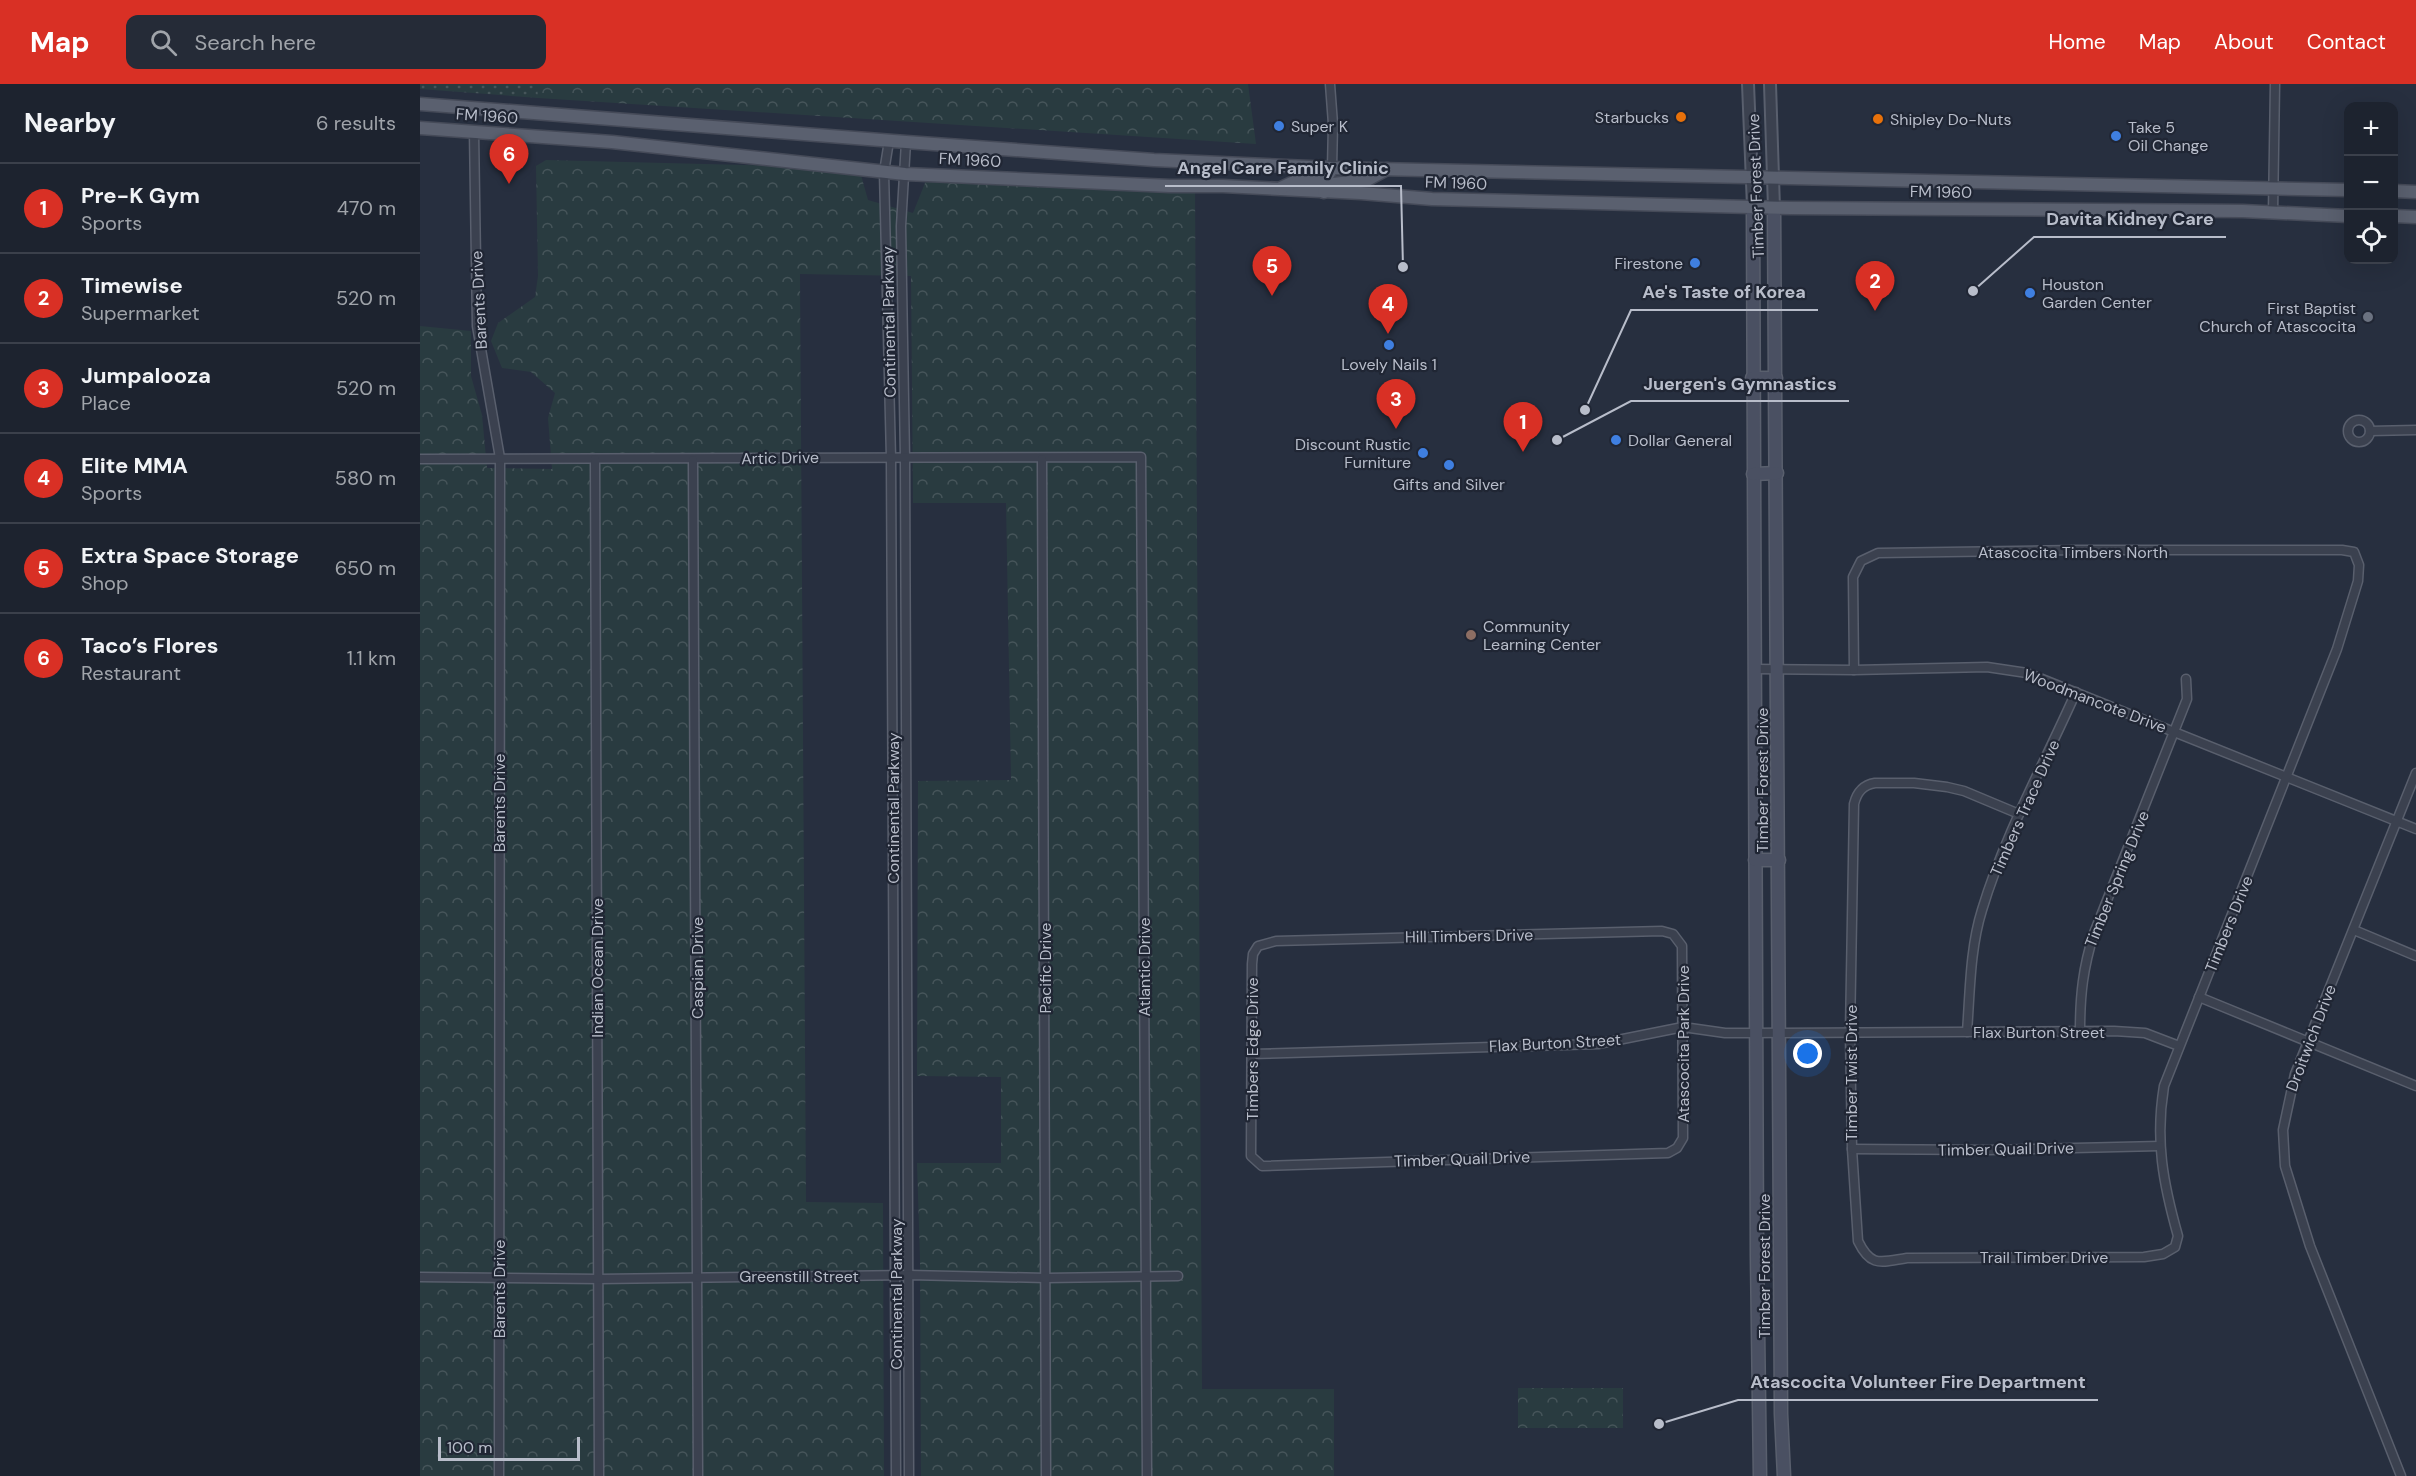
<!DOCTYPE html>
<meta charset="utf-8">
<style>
:root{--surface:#1d232f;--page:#252b37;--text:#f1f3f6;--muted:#a0a4aa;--line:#3b404b;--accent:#d93025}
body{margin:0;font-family:"DM Sans",sans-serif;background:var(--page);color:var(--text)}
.controls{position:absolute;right:18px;top:18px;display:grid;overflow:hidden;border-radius:12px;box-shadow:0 6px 24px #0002}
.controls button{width:54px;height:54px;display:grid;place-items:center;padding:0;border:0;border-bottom:2px solid var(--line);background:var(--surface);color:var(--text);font:30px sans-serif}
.scale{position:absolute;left:18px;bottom:15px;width:142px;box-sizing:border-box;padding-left:6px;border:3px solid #b8bdca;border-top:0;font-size:16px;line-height:21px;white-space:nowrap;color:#b8bdca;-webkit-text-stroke:4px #202634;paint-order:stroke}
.you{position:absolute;left:1388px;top:970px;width:21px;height:21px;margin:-15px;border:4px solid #fff;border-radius:50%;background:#1a73e8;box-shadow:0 0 0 9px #1a73e833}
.badge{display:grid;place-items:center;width:39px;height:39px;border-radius:50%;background:var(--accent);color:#fff;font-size:20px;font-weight:700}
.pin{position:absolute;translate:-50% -50px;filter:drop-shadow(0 2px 3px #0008)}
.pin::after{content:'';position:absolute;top:32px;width:21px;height:18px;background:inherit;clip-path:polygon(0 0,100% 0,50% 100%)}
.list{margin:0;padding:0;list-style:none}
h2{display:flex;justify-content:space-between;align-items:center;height:78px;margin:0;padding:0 24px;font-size:26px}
h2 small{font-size:20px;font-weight:400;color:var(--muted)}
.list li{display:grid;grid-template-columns:39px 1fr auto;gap:18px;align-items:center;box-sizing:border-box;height:90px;padding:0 24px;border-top:2px solid var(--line)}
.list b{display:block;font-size:22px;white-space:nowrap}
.list p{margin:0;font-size:20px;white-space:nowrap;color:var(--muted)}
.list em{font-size:20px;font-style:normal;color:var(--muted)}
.icon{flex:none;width:33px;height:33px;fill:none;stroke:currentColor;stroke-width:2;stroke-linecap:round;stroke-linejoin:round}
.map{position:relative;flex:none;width:1996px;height:1392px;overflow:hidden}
header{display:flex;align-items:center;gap:36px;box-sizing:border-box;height:84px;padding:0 30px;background:var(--accent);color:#fff}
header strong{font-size:28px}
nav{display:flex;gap:33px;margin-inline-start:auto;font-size:21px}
.search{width:420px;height:54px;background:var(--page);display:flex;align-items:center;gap:15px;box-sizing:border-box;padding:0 21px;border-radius:12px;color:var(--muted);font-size:22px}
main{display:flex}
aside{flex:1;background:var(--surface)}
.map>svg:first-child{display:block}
</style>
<header>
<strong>Map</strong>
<div class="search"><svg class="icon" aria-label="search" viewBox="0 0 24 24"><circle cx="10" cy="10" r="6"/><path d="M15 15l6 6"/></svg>Search here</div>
<nav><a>Home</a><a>Map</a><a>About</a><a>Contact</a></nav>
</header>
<main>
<aside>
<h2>Nearby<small>6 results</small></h2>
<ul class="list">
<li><span class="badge">1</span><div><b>Pre-K Gym</b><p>Sports</p></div><em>470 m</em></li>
<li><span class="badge">2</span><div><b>Timewise</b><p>Supermarket</p></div><em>520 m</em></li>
<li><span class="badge">3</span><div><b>Jumpalooza</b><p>Place</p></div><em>520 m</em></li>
<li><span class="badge">4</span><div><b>Elite MMA</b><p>Sports</p></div><em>580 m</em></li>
<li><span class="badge">5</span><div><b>Extra Space Storage</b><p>Shop</p></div><em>650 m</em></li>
<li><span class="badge">6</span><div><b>Taco’s Flores</b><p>Restaurant</p></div><em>1.1 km</em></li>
</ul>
</aside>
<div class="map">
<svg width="1996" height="1392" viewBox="0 0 1996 1392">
<defs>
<pattern id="grass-dots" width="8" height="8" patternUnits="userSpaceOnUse" patternTransform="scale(1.5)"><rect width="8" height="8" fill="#293b40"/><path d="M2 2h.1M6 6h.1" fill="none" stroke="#46555a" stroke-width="1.8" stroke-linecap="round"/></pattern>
<pattern id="forest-crowns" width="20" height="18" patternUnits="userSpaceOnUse" patternTransform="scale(1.5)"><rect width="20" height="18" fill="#293b40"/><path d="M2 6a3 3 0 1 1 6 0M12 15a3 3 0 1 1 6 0" fill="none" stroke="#46555a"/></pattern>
</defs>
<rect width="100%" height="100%" fill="#272f3f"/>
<path fill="url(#grass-dots)" d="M0 0H124L118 14 0 5Z"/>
<g fill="url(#forest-crowns)">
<path d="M117 0H828L836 60 118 14Z"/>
<path d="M126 76 439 84 448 116 493 129 507 94 775 102 782 1305H914V1392H501L500 1175 497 1079H581V993L497 992 498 697 591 696 586 419H493L491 192 380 190 386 1118 463 1119 464 1392H0V242L51 247V292L62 331 67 384 132 385 128 334 135 309 111 288 82 284 71 257 78 239 115 213 118 192 116 82Z"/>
<rect x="1098" y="1304" width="105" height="40"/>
</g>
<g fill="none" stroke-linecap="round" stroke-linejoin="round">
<defs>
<g id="minor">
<path d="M910 0 913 40 912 84"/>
<path d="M54 47 57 242 80 374 79 1392"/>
<path d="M469 57 464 88 471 374 476 1392"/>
<path d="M486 58 481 142 485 374 489 1392"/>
<path d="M1853 129 1855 0"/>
<circle cx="1939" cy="347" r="11"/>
<path d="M1950 347 1996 346"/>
<path d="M0 375 721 373 727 1392"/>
<path d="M175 375 179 1392"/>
<path d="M622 375 626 1392"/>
<path d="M273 376 278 1392"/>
<path d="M1335 585 1434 586 1567 583 1607 589 1996 745"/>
<path d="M1434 586 1433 493 1441 477 1458 469 1657 466H1922L1934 468 1939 481 1938 497 1917 565 1744 1002C1735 1056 1743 1099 1758 1152L1755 1163 1743 1170 1724 1173 1487 1174C1461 1178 1451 1184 1438 1157L1432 1065 1430 949 1434 720C1437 708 1443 701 1455 699H1494L1527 703 1544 707 1599 730"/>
<path d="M1934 846 1996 872"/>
<path d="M1242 847 1253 850 1262 862 1263 1054 1257 1064 1248 1069 842 1082 831 1072 832 880 833 870 838 862 856 857Z"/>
<path d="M1779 913 1996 1002"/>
<path d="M1660 947C1660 911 1663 884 1674 849L1767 615 1766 595"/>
<path d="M1547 948C1550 908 1550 864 1562 826 1585 750 1624 680 1656 608"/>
<path d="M831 970 1178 960 1263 943 1305 949H1336L1694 947 1725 949 1759 962"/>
<path d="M1432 1065 1567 1066 1740 1062"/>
<path d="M0 1193 179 1195 489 1191 626 1194 758 1192"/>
<path d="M1981 1392 1890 1162 1865 1082 1863 1046 1875 990 1996 689"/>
</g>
<g id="tertiary">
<path d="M1328 0 1333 123"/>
<path d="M1350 0 1354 124"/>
</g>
<g id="secondary">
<path d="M1333 123 1337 1171 1340 1392"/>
<path d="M1354 124 1361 1330 1364 1392"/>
<path d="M1332 294H1356"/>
<path d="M1333 390 1357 389"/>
<path d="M1335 776H1359"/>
</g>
<g id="primary">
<path d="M0 20 486 58 734 76 912 84 1928 106"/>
<path d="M0 44 192 58 485 90 750 102H803L941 109 1012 115 1371 124 1823 127 1928 132"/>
<path d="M861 104 876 97 905 96 912 84"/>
<path d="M1974 107 1996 108"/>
<path d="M904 108 914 100 947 96 967 85"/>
<path d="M1974 132 1996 133"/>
</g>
</defs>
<use href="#minor" stroke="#595f6d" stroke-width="11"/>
<use href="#tertiary" stroke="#595f6d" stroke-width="14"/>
<use href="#secondary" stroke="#595f6d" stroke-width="15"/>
<use href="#primary" stroke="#454a58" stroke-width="15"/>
<use href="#minor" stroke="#3b414f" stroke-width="8"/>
<use href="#tertiary" stroke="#3b414f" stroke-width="10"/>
<use href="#secondary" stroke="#4a5062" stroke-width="12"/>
<use href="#primary" stroke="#5a606f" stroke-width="12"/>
</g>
<g fill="#e8710a" stroke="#202634" stroke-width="2">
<circle cx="1261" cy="33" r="6"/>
<circle cx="1458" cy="35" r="6"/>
</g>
<g fill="#3f7fe0" stroke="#202634" stroke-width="2">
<circle cx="859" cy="42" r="6"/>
<circle cx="1696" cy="52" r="6"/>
<circle cx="1275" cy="179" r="6"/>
<circle cx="1610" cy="209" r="6"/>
<circle cx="969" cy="261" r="6"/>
<circle cx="1196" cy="356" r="6"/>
<circle cx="1003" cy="369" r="6"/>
<circle cx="1029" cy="381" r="6"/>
</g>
<circle fill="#6b7280" stroke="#202634" stroke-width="2" cx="1948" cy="233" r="6"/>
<circle fill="#8d6e63" stroke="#202634" stroke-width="2" cx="1051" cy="551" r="6"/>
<g text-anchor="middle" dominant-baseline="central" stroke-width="4.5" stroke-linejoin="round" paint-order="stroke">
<g font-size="16" fill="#b8bdca" stroke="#202634">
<text transform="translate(67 32) rotate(4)">FM 1960</text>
<text transform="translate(550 76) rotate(3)">FM 1960</text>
<text transform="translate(1036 99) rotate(2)">FM 1960</text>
<text transform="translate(1336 102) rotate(-92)">Timber Forest Drive</text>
<text transform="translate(1521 108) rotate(1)">FM 1960</text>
<text transform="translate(59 216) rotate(-93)">Barents Drive</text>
<text transform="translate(469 238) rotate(-91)">Continental Parkway</text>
<text transform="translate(360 374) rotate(-1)">Artic Drive</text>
<text x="1653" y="468">Atascocita Timbers North</text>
<text transform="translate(1675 617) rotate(21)">Woodmancote Drive</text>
<text transform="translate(1342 696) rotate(-90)">Timber Forest Drive</text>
<text transform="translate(79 719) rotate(-90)">Barents Drive</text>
<text transform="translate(473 724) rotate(-90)">Continental Parkway</text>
<text transform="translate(1605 724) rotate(-66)">Timbers Trace Drive</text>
<text transform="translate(1697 795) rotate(-68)">Timber Spring Drive</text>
<text transform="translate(1809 840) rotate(-68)">Timbers Drive</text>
<text transform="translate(1049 852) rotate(-1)">Hill Timbers Drive</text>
<text transform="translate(724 883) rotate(-90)">Atlantic Drive</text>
<text transform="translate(177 884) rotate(-90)">Indian Ocean Drive</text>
<text transform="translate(277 884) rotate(-90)">Caspian Drive</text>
<text transform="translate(625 884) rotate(-90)">Pacific Drive</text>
<text x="1619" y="948">Flax Burton Street</text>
<text transform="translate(1891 954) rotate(-69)">Droitwich Drive</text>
<text transform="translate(1135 959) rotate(-3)">Flax Burton Street</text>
<text transform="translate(1263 960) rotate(-90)">Atascocita Park Drive</text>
<text transform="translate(832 965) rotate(-90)">Timbers Edge Drive</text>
<text transform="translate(1431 989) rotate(-90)">Timber Twist Drive</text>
<text transform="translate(1586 1065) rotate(-1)">Timber Quail Drive</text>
<text transform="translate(1042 1075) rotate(-2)">Timber Quail Drive</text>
<text x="1624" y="1173">Trail Timber Drive</text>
<text transform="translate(1344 1182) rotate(-90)">Timber Forest Drive</text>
<text x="379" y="1192">Greenstill Street</text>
<text transform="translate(79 1205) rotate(-90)">Barents Drive</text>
<text transform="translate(476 1210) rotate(-90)">Continental Parkway</text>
</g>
<g font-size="16" fill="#b8bdca" stroke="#202634" text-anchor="start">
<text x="1249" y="33" text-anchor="end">Starbucks</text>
<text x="1470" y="35">Shipley Do-Nuts</text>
<text x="871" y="42">Super K</text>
<text x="1708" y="43">Take 5<tspan x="1708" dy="18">Oil Change</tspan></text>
<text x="1263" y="179" text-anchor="end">Firestone</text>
<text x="1622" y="200">Houston<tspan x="1622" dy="18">Garden Center</tspan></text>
<text x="1936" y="224" text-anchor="end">First Baptist<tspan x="1936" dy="18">Church of Atascocita</tspan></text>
<text x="969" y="280" text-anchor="middle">Lovely Nails 1</text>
<text x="1208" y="356">Dollar General</text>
<text x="991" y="360" text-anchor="end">Discount Rustic<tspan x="991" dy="18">Furniture</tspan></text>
<text x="1029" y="400" text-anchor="middle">Gifts and Silver</text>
<text x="1063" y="542">Community<tspan x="1063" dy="18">Learning Center</tspan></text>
</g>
</g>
<path fill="none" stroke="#b8bdca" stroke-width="2" d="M983 183L981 102H745M1553 207L1614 153H1806M1165 326L1211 226H1398M1137 356L1211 317H1429M1239 1340L1318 1316H1678"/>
<g fill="#b8bdca" stroke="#202634" stroke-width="2">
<circle cx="983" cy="183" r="6"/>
<circle cx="1553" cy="207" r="6"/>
<circle cx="1165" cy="326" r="6"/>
<circle cx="1137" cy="356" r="6"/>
<circle cx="1239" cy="1340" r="6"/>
</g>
<g font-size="18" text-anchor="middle" font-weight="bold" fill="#b8bdca" stroke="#202634" stroke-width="4.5" stroke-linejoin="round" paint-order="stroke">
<text x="863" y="90">Angel Care Family Clinic</text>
<text x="1710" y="141">Davita Kidney Care</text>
<text x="1304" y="214">Ae's Taste of Korea</text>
<text x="1320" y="306">Juergen's Gymnastics</text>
<text x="1498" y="1304">Atascocita Volunteer Fire Department</text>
</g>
</svg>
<div class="controls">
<button>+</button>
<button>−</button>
<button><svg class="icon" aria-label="locate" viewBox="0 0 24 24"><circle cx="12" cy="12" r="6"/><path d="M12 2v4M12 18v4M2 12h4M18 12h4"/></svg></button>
</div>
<div class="scale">100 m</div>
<div class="you"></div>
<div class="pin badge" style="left:1103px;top:368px">1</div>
<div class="pin badge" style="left:1455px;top:227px">2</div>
<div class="pin badge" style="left:976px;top:345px">3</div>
<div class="pin badge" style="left:968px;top:250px">4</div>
<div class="pin badge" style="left:852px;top:212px">5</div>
<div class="pin badge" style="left:89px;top:100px">6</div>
</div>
</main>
